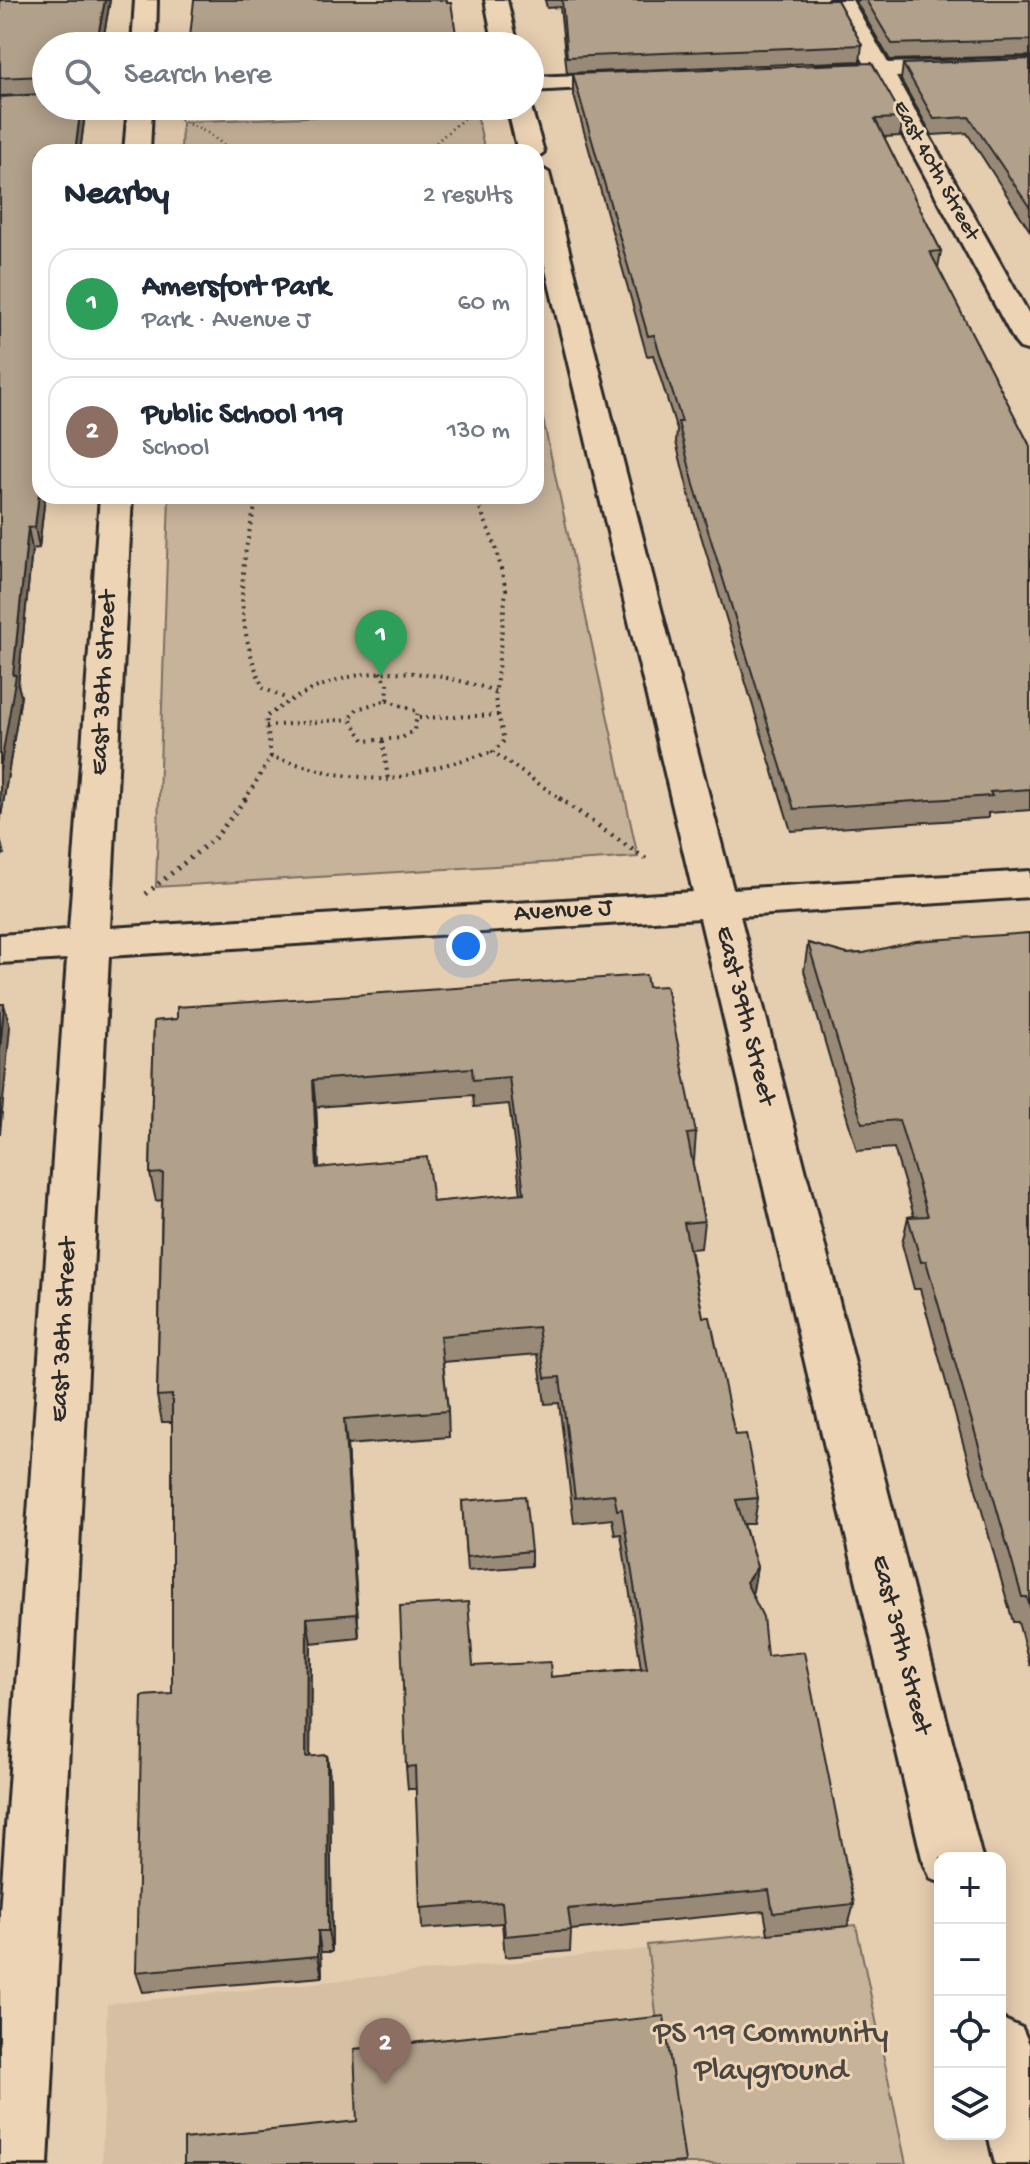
<!DOCTYPE html>
<meta charset="utf-8">
<style>
:root{--surface:#fff;--page:#f2f2f3;--text:#1f2937;--muted:#747a83;--line:#e0e1e3;--accent:#2b2b2b}
body{margin:0;font-family:"Gochi Hand",sans-serif;background:var(--page);color:var(--text)}
.controls{position:absolute;right:24px;bottom:24px;display:grid;overflow:hidden;border-radius:16px;box-shadow:0 4px 20px #0003}
.controls button{width:72px;height:72px;display:grid;place-items:center;padding:0;border:0;border-bottom:2px solid var(--line);background:var(--surface);color:var(--text);font:40px sans-serif}
.you{position:absolute;left:466px;top:946px;width:28px;height:28px;margin:-20px;border:6px solid #fff;border-radius:50%;background:#1a73e8;box-shadow:0 0 0 12px #1a73e833}
.badge{display:grid;place-items:center;width:52px;height:52px;border-radius:50%;background:var(--accent);color:#fff;font-size:26px;font-weight:700}
.pin{position:absolute;translate:-50% -66px;filter:drop-shadow(0 2px 4px #0008)}
.pin::after{content:'';position:absolute;top:42px;width:28px;height:24px;background:inherit;clip-path:polygon(0 0,100% 0,50% 100%)}
.list{margin:0;padding:0;list-style:none}
h2{display:flex;justify-content:space-between;align-items:center;height:104px;margin:0;padding:0 32px;font-size:34px}
h2 small{font-size:26px;font-weight:400;color:var(--muted)}
.list li{display:grid;grid-template-columns:52px 1fr auto;gap:24px;align-items:center;box-sizing:border-box;height:112px;margin:0 16px 16px;padding:0 16px;border:2px solid var(--line);border-radius:24px}
.list b{display:block;font-size:30px;white-space:nowrap}
.list p{margin:0;font-size:26px;white-space:nowrap;color:var(--muted)}
.list em{font-size:26px;font-style:normal;color:var(--muted)}
.icon{flex:none;width:44px;height:44px;fill:none;stroke:currentColor;stroke-width:2;stroke-linecap:round;stroke-linejoin:round}
.map{position:relative;flex:none;width:1030px;height:2164px;overflow:hidden}
.search{position:absolute;background:var(--surface);box-shadow:0 4px 20px #0003;left:32px;top:32px;width:512px;height:88px;display:flex;align-items:center;gap:20px;box-sizing:border-box;padding:0 28px;border-radius:44px;color:var(--muted);font-size:30px}
.panel{position:absolute;background:var(--surface);box-shadow:0 4px 20px #0003;left:32px;top:144px;width:512px;height:360px;border-radius:24px}
.map>svg:first-child{display:block}
</style>
<div class="map">
<svg width="1030" height="2164" viewBox="0 0 1030 2164">
<rect width="100%" height="100%" fill="#e5cdaf"/>
<filter id="ink" filterUnits="userSpaceOnUse"><feTurbulence type="fractalNoise" baseFrequency=".0125" numOctaves="2"/><feDisplacementMap in="SourceGraphic" scale="16" xChannelSelector="R" yChannelSelector="G"/><feConvolveMatrix kernelMatrix="1 2 1 2 8 2 1 2 1" color-interpolation-filters="sRGB"/></filter>
<g filter="url(#ink)">
<path fill="#d5c0a4" d="M647 1949 676 2164H102L107 2004Z"/>
<g fill="#c7b29a" stroke="#796e62" stroke-width="2">
<path d="M476 110 485 152H181L182 122Z"/>
<path d="M536 387 638 857 156 887 169 496H536Z"/>
<path d="M856 1925 906 2164H676L647 1945Z"/>
</g>
<g fill="none" stroke-linecap="round" stroke-linejoin="round">
<defs>
<g id="minor">
<path d="M135 0H157L156 46H132Z"/>
<path d="M485 0H507L518 46H494Z"/>
<path d="M830 0H852L888 63 1030 58V72L896 77 1030 316V351L1020 348 1015 342 872 78 816 80 804 73 816 66 865 64Z"/>
<path d="M632 73 644 80 641 85 530 91V77Z"/>
<path d="M530 104 544 152 536 158V152H518L507 106Z"/>
<path d="M128 106H152L150 152H124Z"/>
<path d="M536 165 549 173 733 889 1030 871V897L740 916 982 1858H940V1882L931 1879 922 1858 700 918 109 956 48 2164H0V1912L67 959 0 963V935L69 930 100 496H132L110 928 693 892 536 228Z"/>
<path d="M1000 2018 1022 2028 1030 2046V2164H995L988 2134H1000Z"/>
</g>
</defs>
<use href="#minor" stroke="#2b2b2b" stroke-width="6"/>
<g stroke="#2b2b2b" stroke-width="3" stroke-dasharray="1 4" stroke-linecap="butt">
<path d="M180 120 208 133 233 152"/>
<path d="M425 152 478 106"/>
</g>
<g stroke="#2b2b2b" stroke-width="4" stroke-dasharray="2 5" stroke-linecap="butt">
<path d="M258 496C239 567 233 618 263 688L287 699"/>
<path d="M475 496 496 548 506 590 495 699 504 741 493 752 562 800"/>
<path d="M380 672 388 684 387 700"/>
<path d="M387 700 418 712 414 730 402 738 365 741 350 719 357 709Z"/>
<path d="M419 718 499 715"/>
<path d="M266 726 350 719"/>
<path d="M383 741 388 780"/>
<path d="M271 757 266 717C340 662 410 663 495 691"/>
<path d="M245 800 271 757 334 774 388 780 493 752"/>
</g>
<g stroke="#2b2b2b" stroke-width="5" stroke-dasharray="2 6" stroke-linecap="butt">
<path d="M559 798 647 860"/>
<path d="M146 894 216 837 246 798"/>
</g>
<use href="#minor" fill="#edd4b5" fill-rule="evenodd"/>
</g>
<g fill="#988a77" stroke="#2b2b2b" stroke-width="2" fill-rule="evenodd">
<path d="M0 0H110L102 46H46V106H86L80 152H40V496H45L39 548 32 549 18 685 21 696 0 822V98L46 94 0 96Z"/>
<path d="M545 0H837L862 45 860 61 567 73 560 7 547 8Z"/>
<path d="M855 0H1030V56L890 60Z"/>
<path d="M1030 59V231L967 133 932 135 901 80 903 64Z"/>
<path d="M573 74 903 118 900 136 884 137 941 251 938 268 1030 446V810L988 813V818L791 831 692 506 676 442 677 430 653 355 647 356 573 92Z"/>
<path d="M1030 933V1666L1018 1622H1013L920 1289H914L902 1244 908 1217 914 1216 894 1148 857 1151 804 971 808 943 847 954 864 953Z"/>
<path d="M648 987 696 1133 694 1161H692L704 1221 701 1248 690 1249 703 1317 735 1435 758 1498 754 1524H744L757 1567 752 1593 767 1656 854 1904 848 1926 768 1934 764 1911 571 1930 570 1951 505 1957 502 1923 422 1929 416 1789H408L406 1767 473 1666 551 1677 641 1668 621 1534 615 1535 612 1519 574 1523 559 1403 545 1404 538 1354 443 1362 448 1411 449 1437 347 1445 359 1638 311 1643 310 1757 327 1755 330 1778 332 1952H321L322 1977 143 1992 136 1972 172 1694V1422H162L157 1396 162 1200 156 1201 150 1174 154 1021ZM473 1095 474 1107 509 1104 521 1194 433 1202 319 1167 316 1107Z"/>
<path d="M462 1501 531 1551V1566L467 1571Z"/>
</g>
<g fill="#7c7061" stroke="#2b2b2b" stroke-width="2">
<path d="M105 0H110L102 46H96Z"/>
<path d="M81 106H86L80 152H75Z"/>
<path d="M40 485V496H45L39 548 35 527Z"/>
<path d="M28 528 32 549 18 685 21 696 0 822V770L13 675Z"/>
<path d="M0 839 4 854 0 857Z"/>
<path d="M4 1004 10 1027 0 1134V1050Z"/>
<path d="M313 1080 316 1107 320 1194 317 1168Z"/>
<path d="M344 1419 347 1445 359 1638 357 1614Z"/>
<path d="M757 1567 753 1591 742 1606 746 1582Z"/>
<path d="M307 1618 311 1643 310 1780 306 1757Z"/>
<path d="M327 1755 330 1778 332 1952 328 1931Z"/>
<path d="M318 1931 321 1952 322 1977 318 1956Z"/>
</g>
<g fill="#b1a08a" stroke="#2b2b2b" stroke-width="2" fill-rule="evenodd">
<path d="M0 0H105L96 46H46V85L43 76 0 78Z"/>
<path d="M194 0H447V3H451L458 46H189Z"/>
<path d="M562 0H837L862 45 567 57Z"/>
<path d="M866 0H1030V40L892 44Z"/>
<path d="M1030 59V208L969 117 934 119 903 64Z"/>
<path d="M872 63 903 118 875 119 941 251 930 252 1030 446V789L990 792 992 796 794 809 694 485 678 422H682L654 335 648 336 573 74Z"/>
<path d="M46 94V106H81L75 152H40V485L35 527 28 528 13 675H16L0 770V97Z"/>
<path d="M1030 933V1607L1027 1597H1022L926 1261 921 1262 908 1217 928 1216 899 1120 862 1123 808 943 847 954 864 953 916 941Z"/>
<path d="M646 975 648 987 666 986 696 1133 687 1134 704 1221 684 1223 703 1317H710L735 1435 746 1434 758 1498 736 1500 757 1567 746 1582 763 1617 767 1656 804 1652 854 1904 773 1913 769 1890 568 1909 571 1930 505 1936 502 1902 420 1908 415 1766 406 1767 400 1606 468 1602 473 1666 550 1662 551 1677 647 1668 622 1509 617 1510 614 1494 575 1498 560 1377 545 1378 538 1327 440 1336 448 1411 344 1419 357 1614 307 1618 306 1757 327 1755 328 1931H318V1956L136 1972 142 1696 172 1694V1395L157 1396 163 1173 150 1174 154 1021 177 1019V1007ZM472 1068 473 1080 509 1077 524 1193 433 1202 427 1157 317 1168 313 1080Z"/>
<path d="M0 1004H4L0 1050Z"/>
<path d="M525 1496 531 1551 466 1557 462 1501Z"/>
<path d="M664 2016 685 2162 662 2164H184V2139L357 2121 354 2049Z"/>
</g>
</g>
<g text-anchor="middle" dominant-baseline="central" stroke-width="6" stroke-linejoin="round" paint-order="stroke">
<g font-size="22" fill="#2b2b2b" stroke="#edd4b5">
<text transform="translate(935 171) rotate(61)">East 40th Street</text>
</g>
<g font-size="26" fill="#2b2b2b" stroke="#edd4b5">
<text transform="translate(105 683) rotate(-87)">East 38th Street</text>
<text transform="translate(563 912) rotate(-4)">Avenue J</text>
<text transform="translate(744 1016) rotate(76)">East 39th Street</text>
<text transform="translate(65 1330) rotate(-87)">East 38th Street</text>
<text transform="translate(900 1645) rotate(76)">East 39th Street</text>
</g>
<g font-size="32" fill="#4a4641" stroke="#edd4b5">
<text x="771" y="2035">PS 119 Community<tspan x="771" dy="37">Playground</tspan></text>
</g>
</g>
</svg>
<div class="controls">
<button>+</button>
<button>−</button>
<button><svg class="icon" aria-label="locate" viewBox="0 0 24 24"><circle cx="12" cy="12" r="6"/><path d="M12 2v4M12 18v4M2 12h4M18 12h4"/></svg></button>
<button><svg class="icon" aria-label="layers" viewBox="0 0 24 24"><path d="M12 4l9 5-9 5-9-5zM3 14l9 5 9-5"/></svg></button>
</div>
<div class="you"></div>
<div class="pin badge" style="left:381px;top:676px;background:#2e9e5b">1</div>
<div class="pin badge" style="left:385px;top:2084px;background:#8d6e63">2</div>
<div class="search"><svg class="icon" aria-label="search" viewBox="0 0 24 24"><circle cx="10" cy="10" r="6"/><path d="M15 15l6 6"/></svg>Search here</div>
<section class="panel">
<h2>Nearby<small>2 results</small></h2>
<ul class="list">
<li><span class="badge" style="background:#2e9e5b">1</span><div><b>Amersfort Park</b><p>Park · Avenue J</p></div><em>60 m</em></li>
<li><span class="badge" style="background:#8d6e63">2</span><div><b>Public School 119</b><p>School</p></div><em>130 m</em></li>
</ul>
</section>
</div>
